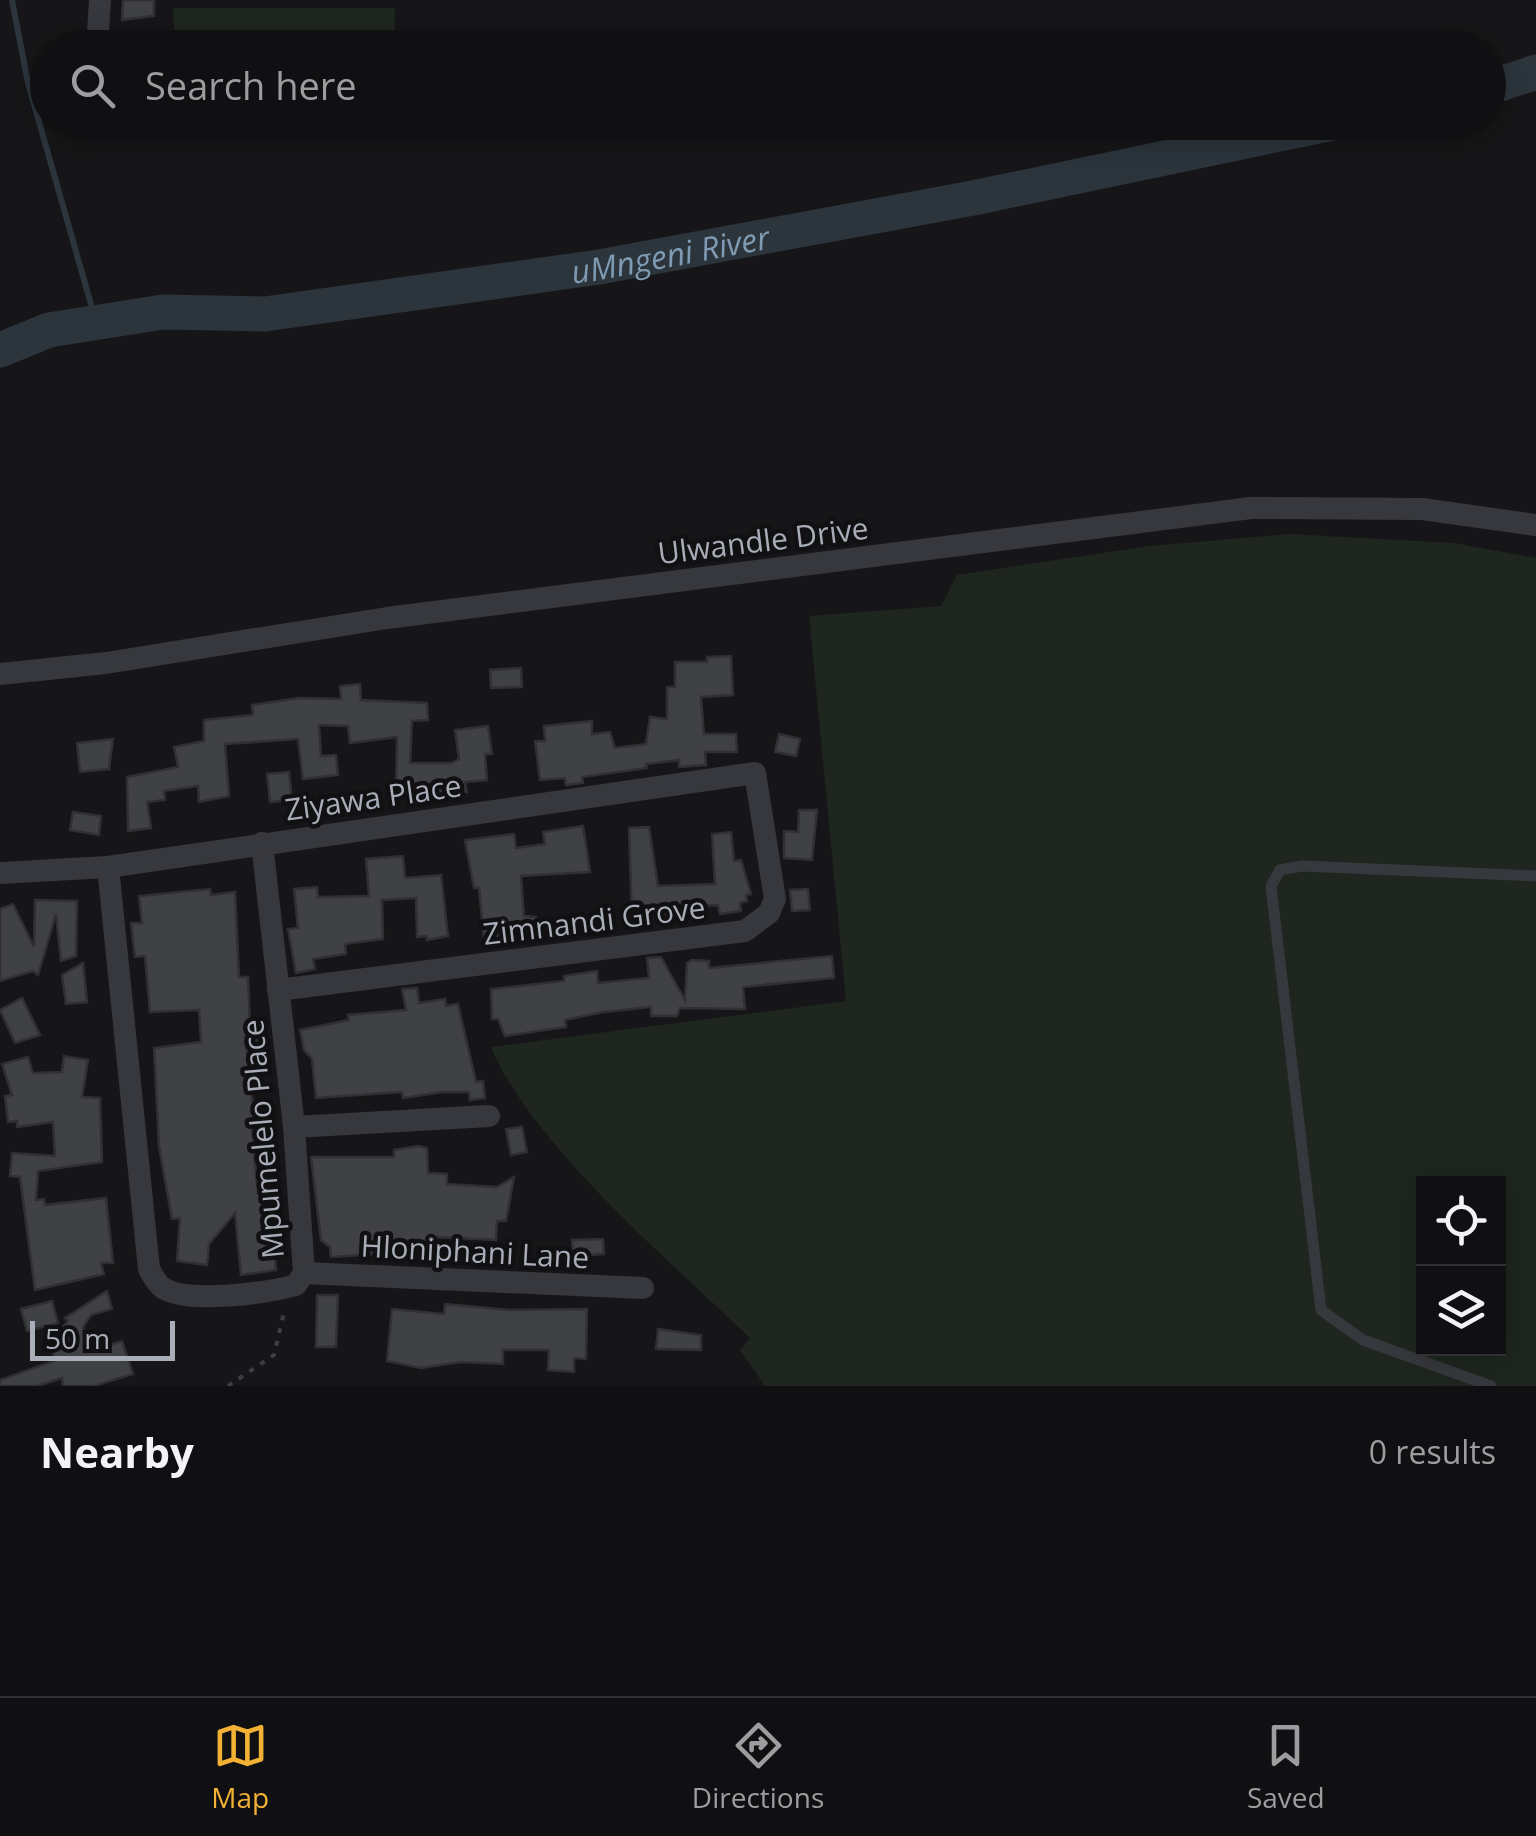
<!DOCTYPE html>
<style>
:root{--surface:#101012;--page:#1e1e20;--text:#f1f3f6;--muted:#9c9d9f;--line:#303032;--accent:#f2b134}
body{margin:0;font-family:"Open Sans",sans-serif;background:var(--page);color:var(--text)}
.controls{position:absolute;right:30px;bottom:30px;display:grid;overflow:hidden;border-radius:0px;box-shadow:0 5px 25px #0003}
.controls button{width:90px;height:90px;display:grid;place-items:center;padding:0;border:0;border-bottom:2px solid var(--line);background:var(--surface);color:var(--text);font:50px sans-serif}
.scale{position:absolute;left:30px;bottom:25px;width:145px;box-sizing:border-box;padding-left:10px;border:5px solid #a8adb8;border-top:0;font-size:28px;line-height:35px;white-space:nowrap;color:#a8adb8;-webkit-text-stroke:8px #111113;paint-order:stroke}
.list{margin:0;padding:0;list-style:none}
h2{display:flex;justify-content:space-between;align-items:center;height:130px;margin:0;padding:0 40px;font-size:42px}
h2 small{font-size:32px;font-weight:400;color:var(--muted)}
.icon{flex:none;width:55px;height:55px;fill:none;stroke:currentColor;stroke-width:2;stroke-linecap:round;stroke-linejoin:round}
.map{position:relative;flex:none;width:1536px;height:1386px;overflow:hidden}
.search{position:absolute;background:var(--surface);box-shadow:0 5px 25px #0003;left:30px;right:30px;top:30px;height:110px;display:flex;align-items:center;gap:25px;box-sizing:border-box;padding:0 35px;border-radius:55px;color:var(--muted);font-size:38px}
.sheet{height:310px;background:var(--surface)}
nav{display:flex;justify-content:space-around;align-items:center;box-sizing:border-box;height:140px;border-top:2px solid var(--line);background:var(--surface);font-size:28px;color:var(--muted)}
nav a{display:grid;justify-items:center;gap:5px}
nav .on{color:var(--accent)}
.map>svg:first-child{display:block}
</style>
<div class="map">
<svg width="1536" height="1386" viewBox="0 0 1536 1386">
<rect width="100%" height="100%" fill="#161618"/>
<g fill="#1e261f" fill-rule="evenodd">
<path d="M173 8H395L394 47H175Z"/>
<path d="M180 123H394L393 136 181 138Z"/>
<path d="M1289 534 1454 543 1536 558V1386H765L740 1350 750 1338C672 1263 531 1144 491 1047L846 1001 809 616 941 606 957 575 1149 546ZM1424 1184H1498V1348H1424Z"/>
</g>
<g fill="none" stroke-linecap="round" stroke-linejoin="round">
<path stroke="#2c353c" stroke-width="6" d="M12 0 28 83 96 322"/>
<g stroke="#2c353c" stroke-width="35">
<path d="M1488 88 1536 72"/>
<path id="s1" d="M0 350 49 330 163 312 265 314 599 267 973 198 1337 122"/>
</g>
</g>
<g fill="#404145" stroke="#303034" stroke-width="2.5">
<path d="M123 0H154V16L122 20Z"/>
<path d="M731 656 733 695 701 697 704 734H736L737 752H705L706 765 679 767V760L646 764 647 768 582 777 583 783 566 785 565 778 540 780 535 741H545L544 726 592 721V734L610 732 615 748 646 744 650 717 667 719V687H675V662H707V657Z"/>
<path d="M521 668 522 687 491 688 490 670Z"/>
<path d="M360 684 361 700 427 703 428 720 412 721 410 763H451L459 759 455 730 488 726 492 754H485L487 780 465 782 467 792 396 791 397 737 350 743 348 726 319 725 321 756 336 755 338 775 303 779 298 739 225 744 229 796 199 802 198 786 164 791 165 800 147 802 151 828 128 831 127 777 178 767 174 747 204 741V720L253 715 252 705 299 698 341 699 340 686Z"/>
<path d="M779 734 800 739 796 756 775 752Z"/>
<path d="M113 739 109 769 80 772 77 743Z"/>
<path d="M289 772 292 800 270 802 267 774Z"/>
<path d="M799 810H817L812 860 784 858V831L798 832Z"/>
<path d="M73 812 101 816 99 835 70 830Z"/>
<path d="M583 826 590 872 521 876 524 916 536 917 535 937 484 939 479 888H474L465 840 514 834 516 848 545 844 543 832Z"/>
<path d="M649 827 658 886 715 884 712 834 731 832 734 861 741 860 751 894 746 895 747 901 740 903 741 911 720 914 718 905 667 907V919L632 920 629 828Z"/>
<path d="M403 856 405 878 441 875 448 936 427 940V936L417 937 416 898 382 900 383 939 345 944 346 954 313 959 315 969 296 973 288 929 298 928 294 889 317 887 318 897 369 896 366 859Z"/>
<path d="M210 889 211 895 235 892 239 977H248L250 1026H255L257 1042 246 1043 252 1101H258L260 1126H252L255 1164 258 1193 269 1192 276 1270 241 1275 235 1213 209 1244 207 1265 177 1261 180 1218 172 1219 159 1146 154 1048 201 1042 199 1010 150 1012 145 956 135 957 131 923H142L139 896Z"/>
<path d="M808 889 810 910 792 911 790 890Z"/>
<path d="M35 900 77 901 76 956 61 961 56 914 38 975 33 971 0 981V909L13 904 34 947Z"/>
<path d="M832 956 834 978 743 987 745 1009 680 1008 677 1016H651V1007L603 1012 565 1020 566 1027 505 1036 498 1019H492L491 989 564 981V976L597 971 598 983 649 978 647 958 661 957 685 1000 687 963 692 960 709 961V968Z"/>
<path d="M83 963 87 1002 66 1004 62 975Z"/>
<path d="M417 988 419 1003 445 999 446 1006 458 1004 476 1082 483 1081 485 1098 470 1100 469 1092H442L403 1098 402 1092 316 1098 312 1059 304 1050 300 1030 349 1020 348 1015 406 1010 402 989Z"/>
<path d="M22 998 40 1035 15 1043 0 1010Z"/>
<path d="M64 1056 88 1060 82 1097 100 1098 102 1162 38 1171 36 1200 44 1199 45 1205 106 1198 113 1263H101L104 1274 35 1290 20 1177 10 1176 12 1153 55 1156 53 1122 17 1127V1121L8 1122 5 1096 12 1095 2 1064 28 1057 33 1073 62 1072Z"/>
<path d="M522 1127 527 1152 511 1155 506 1129Z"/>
<path d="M418 1146 427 1148 428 1173 447 1174V1184L497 1187 514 1177 506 1221H497L496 1240 436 1237V1249H395V1258L379 1259V1254L331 1257 330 1247 321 1240 311 1157H394V1150Z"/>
<path d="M603 1239 604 1254 573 1256 572 1240Z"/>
<path d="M107 1291 112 1309 91 1315 83 1327 86 1352 122 1341 133 1374 94 1386H63L62 1378 37 1386H0V1380L54 1361 52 1339 68 1321 65 1318Z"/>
<path d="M317 1295H338L336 1347H316Z"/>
<path d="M52 1301 58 1323 27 1331 21 1309Z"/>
<path d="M445 1304 509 1310 587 1309 586 1359 574 1358V1372L548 1370 549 1350H503V1364L461 1362 421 1368 387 1361 392 1309 444 1314Z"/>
<path d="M658 1329 701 1335V1350L656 1349Z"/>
</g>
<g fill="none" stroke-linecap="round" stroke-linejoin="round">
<path stroke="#3d3f44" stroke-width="4" stroke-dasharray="5 8" stroke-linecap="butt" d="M228 1386 274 1355 285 1308"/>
<path stroke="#37383d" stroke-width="11" d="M1491 1386 1363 1340 1321 1310 1271 886 1280 870 1302 866 1536 876"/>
<g stroke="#37383d" stroke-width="22">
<path d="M97 48 100 0"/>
<path d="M0 674 106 663 387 618 1251 508 1422 509 1536 525"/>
<path d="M108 867 149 1269C153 1276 157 1284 163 1288 188 1304 268 1293 296 1285L304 1273 294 1127 262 843"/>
<path d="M0 873 108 867 755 773 775 899 769 913 745 931 278 990"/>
<path d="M294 1127 489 1116"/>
<path d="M304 1273 643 1288"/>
</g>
</g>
<g text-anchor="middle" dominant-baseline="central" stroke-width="9" stroke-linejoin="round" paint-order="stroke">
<g font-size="30" fill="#a8adb8" stroke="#111113">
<text transform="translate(763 540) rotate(-7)">Ulwandle Drive</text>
<text transform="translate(373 797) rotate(-8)">Ziyawa Place</text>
<text transform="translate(594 920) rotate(-7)">Zimnandi Grove</text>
<text transform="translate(262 1139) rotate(-95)">Mpumelelo Place</text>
<text transform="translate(475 1251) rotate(3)">Hloniphani Lane</text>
</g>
<g font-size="32" font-style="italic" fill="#7f9bb3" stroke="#111113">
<text stroke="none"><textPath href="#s1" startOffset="680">uMngeni River</textPath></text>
</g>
</g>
</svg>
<div class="controls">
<button><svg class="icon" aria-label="locate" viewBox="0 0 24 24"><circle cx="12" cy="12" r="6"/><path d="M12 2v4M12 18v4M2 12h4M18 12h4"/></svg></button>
<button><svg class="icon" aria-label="layers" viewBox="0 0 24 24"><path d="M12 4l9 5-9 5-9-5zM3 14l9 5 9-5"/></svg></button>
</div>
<div class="scale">50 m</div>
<div class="search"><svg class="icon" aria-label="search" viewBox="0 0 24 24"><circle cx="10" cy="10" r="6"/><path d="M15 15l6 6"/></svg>Search here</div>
</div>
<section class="sheet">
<h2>Nearby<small>0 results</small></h2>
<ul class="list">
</ul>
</section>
<nav>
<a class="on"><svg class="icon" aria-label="map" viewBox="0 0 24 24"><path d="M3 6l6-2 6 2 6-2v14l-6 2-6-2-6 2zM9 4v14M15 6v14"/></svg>Map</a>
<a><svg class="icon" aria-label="directions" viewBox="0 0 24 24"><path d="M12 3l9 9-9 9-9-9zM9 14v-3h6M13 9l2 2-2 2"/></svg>Directions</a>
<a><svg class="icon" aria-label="saved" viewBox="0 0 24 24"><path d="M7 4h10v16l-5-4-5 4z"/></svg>Saved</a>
</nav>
